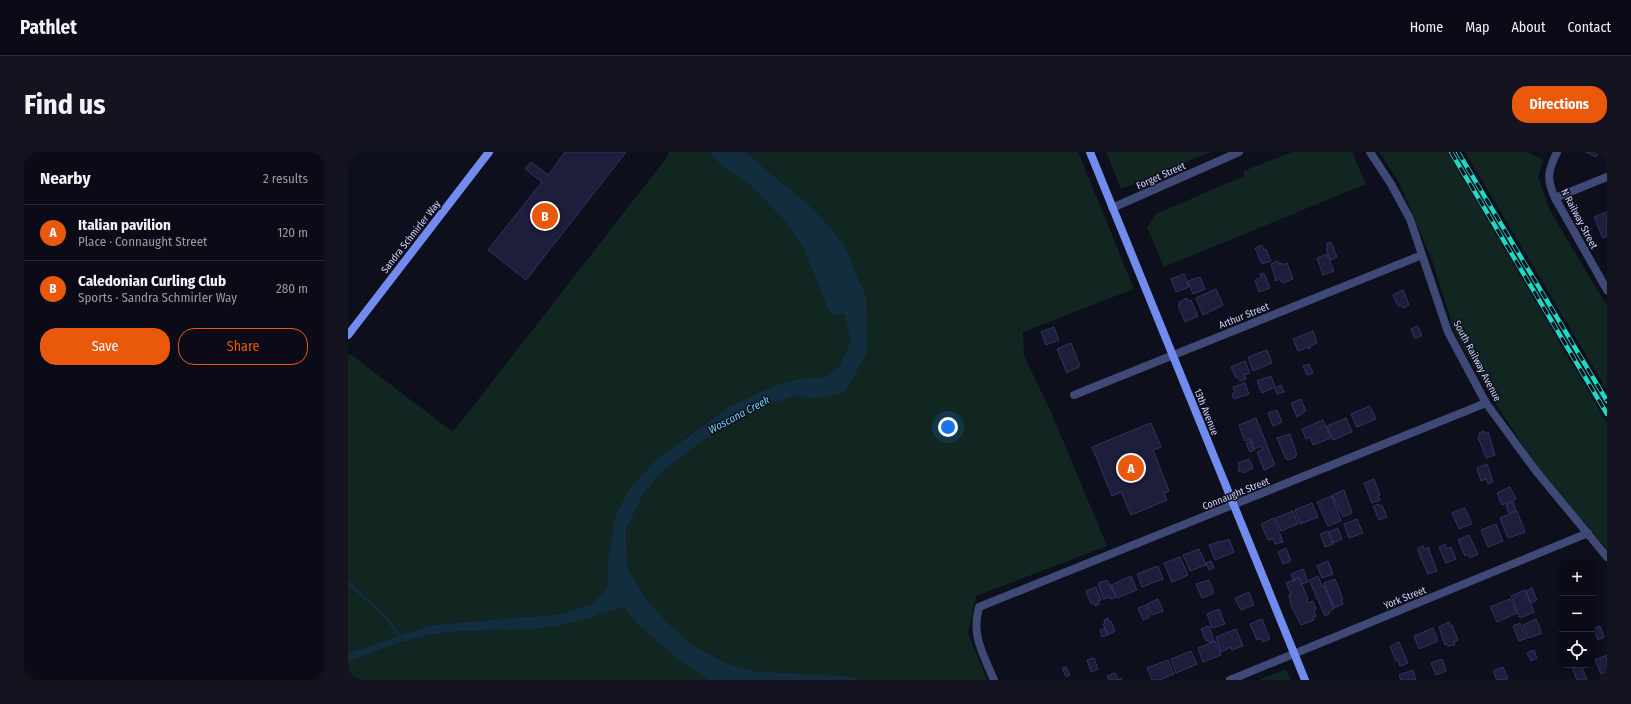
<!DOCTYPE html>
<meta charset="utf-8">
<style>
:root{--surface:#0a0b16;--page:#13141f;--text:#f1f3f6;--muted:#999ba1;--line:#2a2b35;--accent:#ea580c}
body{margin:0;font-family:"Fira Sans Condensed",sans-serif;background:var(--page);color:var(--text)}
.controls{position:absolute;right:12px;bottom:12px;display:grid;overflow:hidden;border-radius:8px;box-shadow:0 2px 6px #0003}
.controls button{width:36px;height:36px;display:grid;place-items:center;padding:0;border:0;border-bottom:1px solid var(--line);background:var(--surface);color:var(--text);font:20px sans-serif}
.you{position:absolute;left:600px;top:275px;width:14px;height:14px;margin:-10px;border:3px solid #fff;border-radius:50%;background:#1a73e8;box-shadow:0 0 0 6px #1a73e833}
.badge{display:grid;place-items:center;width:26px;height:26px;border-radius:50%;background:var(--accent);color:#fff;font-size:13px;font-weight:700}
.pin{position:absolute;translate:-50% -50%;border:2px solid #fff;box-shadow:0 1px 4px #0006}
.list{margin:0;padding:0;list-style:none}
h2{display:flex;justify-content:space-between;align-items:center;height:52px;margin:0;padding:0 16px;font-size:17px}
h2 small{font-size:13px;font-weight:400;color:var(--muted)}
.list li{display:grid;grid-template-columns:26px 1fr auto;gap:12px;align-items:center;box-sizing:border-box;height:56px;padding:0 16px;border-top:1px solid var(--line)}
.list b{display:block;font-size:15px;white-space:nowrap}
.list p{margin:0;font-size:13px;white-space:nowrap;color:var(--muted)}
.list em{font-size:13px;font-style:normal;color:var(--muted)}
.actions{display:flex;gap:8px;padding:12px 16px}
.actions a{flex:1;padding:9px 0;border:1px solid var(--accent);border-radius:16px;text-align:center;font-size:14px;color:var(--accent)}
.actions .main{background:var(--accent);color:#fff}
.icon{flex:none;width:22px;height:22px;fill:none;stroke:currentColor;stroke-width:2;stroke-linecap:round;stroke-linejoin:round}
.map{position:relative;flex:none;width:1259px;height:528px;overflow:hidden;border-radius:16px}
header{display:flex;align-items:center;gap:24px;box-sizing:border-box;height:56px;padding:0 20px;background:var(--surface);border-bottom:1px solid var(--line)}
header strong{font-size:19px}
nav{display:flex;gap:22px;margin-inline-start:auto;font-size:14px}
.intro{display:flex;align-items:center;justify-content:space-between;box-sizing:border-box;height:96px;padding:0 24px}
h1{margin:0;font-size:28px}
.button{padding:10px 18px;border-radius:16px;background:var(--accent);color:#fff;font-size:14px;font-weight:700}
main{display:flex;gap:24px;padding:0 24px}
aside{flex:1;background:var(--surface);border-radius:16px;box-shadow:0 2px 6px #0003}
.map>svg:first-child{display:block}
</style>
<header>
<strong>Pathlet</strong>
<nav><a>Home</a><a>Map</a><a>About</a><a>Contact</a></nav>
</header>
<div class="intro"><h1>Find us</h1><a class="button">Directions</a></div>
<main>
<aside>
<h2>Nearby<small>2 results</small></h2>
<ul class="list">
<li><span class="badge">A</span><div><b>Italian pavilion</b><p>Place · Connaught Street</p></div><em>120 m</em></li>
<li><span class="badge">B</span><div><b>Caledonian Curling Club</b><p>Sports · Sandra Schmirler Way</p></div><em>280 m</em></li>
</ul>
<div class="actions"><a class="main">Save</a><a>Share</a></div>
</aside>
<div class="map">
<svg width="1259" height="528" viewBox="0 0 1259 528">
<rect width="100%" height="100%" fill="#0e0f1d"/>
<g fill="#122621">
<path d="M320 0H361L373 13 401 32 435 67 455 92 482 162H496L503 189 491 214 475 226H454L425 234 380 255 336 287 267 364 260 408 259 436 244 452 213 462 82 473 0 501V204L2 202 105 280 320 4Z"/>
<path d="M398 0H730L786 137 675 180 676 204 703 260 759 394 628 444 620 481 639 528H512L498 524 406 519 376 510 344 493 316 467 298 447 279 415 278 378 296 341 315 319 361 284 406 258 449 242 466 247 519 201 435 31Z"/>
<path d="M758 0H863L773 37Z"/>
<path d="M944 0H1004L1018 32 816 115 799 75 808 62 896 24V19Z"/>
<path d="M1031 0H1099L1259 271V397L1193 321 1142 243 1107 181 1084 108 1051 30Z"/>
<path d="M1117 0H1180L1195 8 1190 25 1201 57 1259 154V238Z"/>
<path d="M275 455C301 483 329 506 361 528H0V510C30 498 64 485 96 481 132 477 169 480 205 475 229 471 252 462 275 455Z"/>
<path d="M938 517 943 528H911Z"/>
</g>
<path fill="#122d3d" d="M361 0H398L466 58 495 91 518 144 519 201 497 240 466 247 449 243 406 258 361 284 315 319 296 341 278 378 279 415 298 447 316 467 344 493 376 510 406 519 498 524 512 528H361L330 507 292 474 275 455C252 462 229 471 205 475 169 480 132 477 96 481 63 485 30 498 0 510V501L82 473 213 462 244 452 259 436 260 408 267 364 281 338 307 309 380 255 425 234 454 226H475L491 214 503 189 496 162H482L454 92 435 67 401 32 373 13Z"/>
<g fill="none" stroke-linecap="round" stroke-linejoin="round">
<path stroke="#122d3d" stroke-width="3" d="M0 430 40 468 52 485"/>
</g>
<g fill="#1d1d3c" stroke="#313365">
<path d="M217 0H278L178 128 140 98 194 30 177 17 183 10 200 23Z"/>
<path d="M1238 0H1251L1248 5Z"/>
<path d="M1259 60V84L1255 86 1246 65Z"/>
<path d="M983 90 989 105 983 108 978 97 980 96 978 92Z"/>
<path d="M914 93 916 98 918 97 923 109 914 112 907 96Z"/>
<path d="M979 102 986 119 975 123 969 106Z"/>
<path d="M930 109 931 112 934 111 935 113 939 111 945 127 934 131 932 127 928 129 923 112Z"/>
<path d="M916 121 922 136 911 140 907 128 913 125 912 122Z"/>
<path d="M836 122 841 135 828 140 823 127Z"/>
<path d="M852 125 857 137 845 142 840 129Z"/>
<path d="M868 137 875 153 855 163 848 146Z"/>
<path d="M1055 138 1061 153 1055 156 1053 153 1050 154 1045 143Z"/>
<path d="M839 146 840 149 843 148 850 164 837 170 830 153H832L831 150Z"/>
<path d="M1070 174 1074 183 1067 187 1063 177Z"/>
<path d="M706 175 711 188 698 193 693 180Z"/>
<path d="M965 179 969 191 962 194 963 196 960 197V195L950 199 945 187Z"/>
<path d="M723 191 732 214 719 221 709 197Z"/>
<path d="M919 198 924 211 905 219 900 205Z"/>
<path d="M897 209 902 221 896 223 898 227 892 229 890 225 888 226 883 215Z"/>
<path d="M961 212 965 221 959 223 955 214Z"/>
<path d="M923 224 927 235 914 241 909 229Z"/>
<path d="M897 231 901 242 886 247 884 242 887 240 885 235Z"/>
<path d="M933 233 936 240 929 242 927 236Z"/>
<path d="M953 247 958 259 949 265 943 251Z"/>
<path d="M1022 254 1028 267 1009 275 1003 262Z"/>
<path d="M929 258 934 270 925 274 920 261Z"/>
<path d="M908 266 927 313 916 318 909 300 915 297 913 294 906 297 902 287 897 289 891 273Z"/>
<path d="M998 266 1004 280 985 288 979 274Z"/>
<path d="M975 268 983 286 965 293 962 285 958 287 954 277Z"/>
<path d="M803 271 813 295 805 298 821 339 816 341 819 348 783 363 773 340 764 344 744 295Z"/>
<path d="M1136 279 1137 282 1140 280 1147 303 1138 306 1130 285 1132 283 1131 281Z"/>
<path d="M942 282 949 303H947L948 305 940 308 938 307 929 286Z"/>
<path d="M902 289 906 298 902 300 898 291Z"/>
<path d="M901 307 905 316 895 321 893 318 891 320 890 316 892 315 890 311Z"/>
<path d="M1139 312 1145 330 1140 332 1138 327 1133 329 1129 316Z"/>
<path d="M1026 327 1032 343 1030 344 1032 348 1024 351 1016 331Z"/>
<path d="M1162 335 1168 347 1154 353 1149 341Z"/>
<path d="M996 338 1004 361 995 365 984 343Z"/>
<path d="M984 344 993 369 980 374 969 350Z"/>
<path d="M1165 350 1168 358 1161 361 1158 353Z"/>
<path d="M964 351 970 365 952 372 947 358Z"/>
<path d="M1030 352 1031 354 1034 353 1039 365 1031 368 1025 354Z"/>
<path d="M1117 356 1124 372 1111 377 1104 361Z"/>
<path d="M945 359 950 372 933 379 928 366Z"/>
<path d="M1169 359 1177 380 1160 386 1152 366Z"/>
<path d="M926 366 935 390 927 392 925 387 920 388 913 372Z"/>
<path d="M1009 367 1015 381 1001 386 996 372Z"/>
<path d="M1148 372 1155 389 1140 395 1133 378Z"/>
<path d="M990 376 994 387 985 391 981 380Z"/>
<path d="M980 379 985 392 977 395 972 382Z"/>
<path d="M1121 383 1130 402 1122 406 1120 402 1117 404 1110 388Z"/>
<path d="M881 387 886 400 867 408 861 393 873 389 874 390Z"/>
<path d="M1097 392 1099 397 1103 395 1108 407 1098 411 1091 395Z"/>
<path d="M1075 394 1076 397 1080 395 1089 419 1080 422 1070 399V396Z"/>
<path d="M938 396 943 409 935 412 930 400Z"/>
<path d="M851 397 858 413 842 419 835 403Z"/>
<path d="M832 405 840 423 824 430 816 411Z"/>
<path d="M863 409 866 416 861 418 858 411Z"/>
<path d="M980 409 985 422 974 426 969 414Z"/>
<path d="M810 414 815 427 794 435 789 422Z"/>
<path d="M955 417 960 430 954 432 951 425 945 428 943 422Z"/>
<path d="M783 424 789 438 769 446 763 433Z"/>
<path d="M970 424 974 434H976L986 457 981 459 982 461 977 464 961 428Z"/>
<path d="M951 426 960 447 959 448 960 451 965 449 968 457 966 458 968 464 965 465 966 468 953 473 943 453 941 443 943 442 938 431Z"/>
<path d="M987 427 995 447H993L995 452 986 456 976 431Z"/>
<path d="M759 428 768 445 762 447 761 445 755 447 750 431Z"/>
<path d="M861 428 866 441 854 446 848 432Z"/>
<path d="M748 435 753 448 750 449 751 452 747 454 746 451 743 452 738 439Z"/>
<path d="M1184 436 1189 448 1183 451 1178 439Z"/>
<path d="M1177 438 1186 460 1172 466 1163 444Z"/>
<path d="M901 440 906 453 893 458 887 446Z"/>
<path d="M810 447 815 459 804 463 799 452Z"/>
<path d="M1162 447 1169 461 1149 470 1142 455Z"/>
<path d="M798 453 802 465 795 468 790 456Z"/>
<path d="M871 457 877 472 864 476 859 462Z"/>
<path d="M760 466 761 470 763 469 767 479 760 483 755 472 757 471 756 468Z"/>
<path d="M914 467 922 487 915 490 913 486 909 488 902 472Z"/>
<path d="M1188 467 1194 481 1181 486 1175 473Z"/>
<path d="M1101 470 1102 474 1104 473 1110 488 1106 490 1107 493 1100 494 1099 492 1097 493 1091 475Z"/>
<path d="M1172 471 1179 486 1171 489 1165 474Z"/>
<path d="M861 474 866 489 861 490 860 488 858 489 853 477Z"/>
<path d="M1252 474 1256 485 1250 488 1245 477Z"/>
<path d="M757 476 759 483 754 485 752 478Z"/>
<path d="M1085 476 1090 489 1071 497 1066 484Z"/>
<path d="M888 477 895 494 884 498 883 495 873 500 868 485Z"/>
<path d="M867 489 873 503 855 510 850 496Z"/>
<path d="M1051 490 1060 511 1052 514 1050 508 1048 509 1042 494Z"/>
<path d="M1186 498 1189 506 1183 509 1179 501Z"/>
<path d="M843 499 849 512 828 521 823 507Z"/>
<path d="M1259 503V520L1253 522 1247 508Z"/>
<path d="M746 506 750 517 743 520 739 508Z"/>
<path d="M1094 507 1098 519 1088 523 1083 511Z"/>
<path d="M820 508 826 522 811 528H804L799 516Z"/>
<path d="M1223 513H1233L1239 528H1229Z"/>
<path d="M718 515 722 523 718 525 714 516Z"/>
<path d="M1155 515 1160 527 1149 528 1145 519Z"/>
<path d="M1065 518 1068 528H1053L1051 523Z"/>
<path d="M767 521 770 528 773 526 774 528H761L759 524Z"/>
</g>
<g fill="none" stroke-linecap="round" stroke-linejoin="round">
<g stroke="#3f4976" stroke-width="8">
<path d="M1022 0 1043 32 1062 67 1100 180 1138 251 1188 319 1259 405"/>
<path d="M1209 0C1200 19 1198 26 1207 46L1259 138"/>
<path d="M1207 46 1259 25"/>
<path d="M764 56 891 0"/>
<path d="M726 243 1074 103"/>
<path d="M646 528C635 501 623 484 631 455L1138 251"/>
<path d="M882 528 1240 381"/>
</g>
<g stroke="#728bee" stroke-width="8">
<path d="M742 0 957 528"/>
<path d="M0 183 141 0"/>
</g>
<defs>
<g id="rail">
<path d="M1103 0 1259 262"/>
<path d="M1110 0 1259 249"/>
</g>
</defs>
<use href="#rail" stroke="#1bdbc3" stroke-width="4.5"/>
<use href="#rail" stroke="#0e0f1d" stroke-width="3" stroke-dasharray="9" stroke-linecap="butt"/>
</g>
<g text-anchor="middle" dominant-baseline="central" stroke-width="3" stroke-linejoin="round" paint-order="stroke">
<g font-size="10" fill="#d0d5f9" stroke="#0e0f1d">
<text transform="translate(813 24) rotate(-24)">Forget Street</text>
<text transform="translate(1231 67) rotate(62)">N Railway Street</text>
<text transform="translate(63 85) rotate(-52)">Sandra Schmirler Way</text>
<text transform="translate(896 164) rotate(-22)">Arthur Street</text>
<text transform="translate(1129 209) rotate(62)">South Railway Avenue</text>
<text transform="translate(858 260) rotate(68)">13th Avenue</text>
<text transform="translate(888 342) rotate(-22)">Connaught Street</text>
<text transform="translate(1057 446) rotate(-22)">York Street</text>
</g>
<g font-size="11" font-style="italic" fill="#6aceed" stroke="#0e0f1d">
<text transform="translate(391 263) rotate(-28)">Wascana Creek</text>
</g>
</g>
</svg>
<div class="controls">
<button>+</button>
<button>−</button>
<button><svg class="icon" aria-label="locate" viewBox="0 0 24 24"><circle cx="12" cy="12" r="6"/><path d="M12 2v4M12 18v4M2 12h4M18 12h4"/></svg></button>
</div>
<div class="you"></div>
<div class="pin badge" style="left:783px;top:316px">A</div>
<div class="pin badge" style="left:197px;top:64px">B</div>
</div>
</main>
